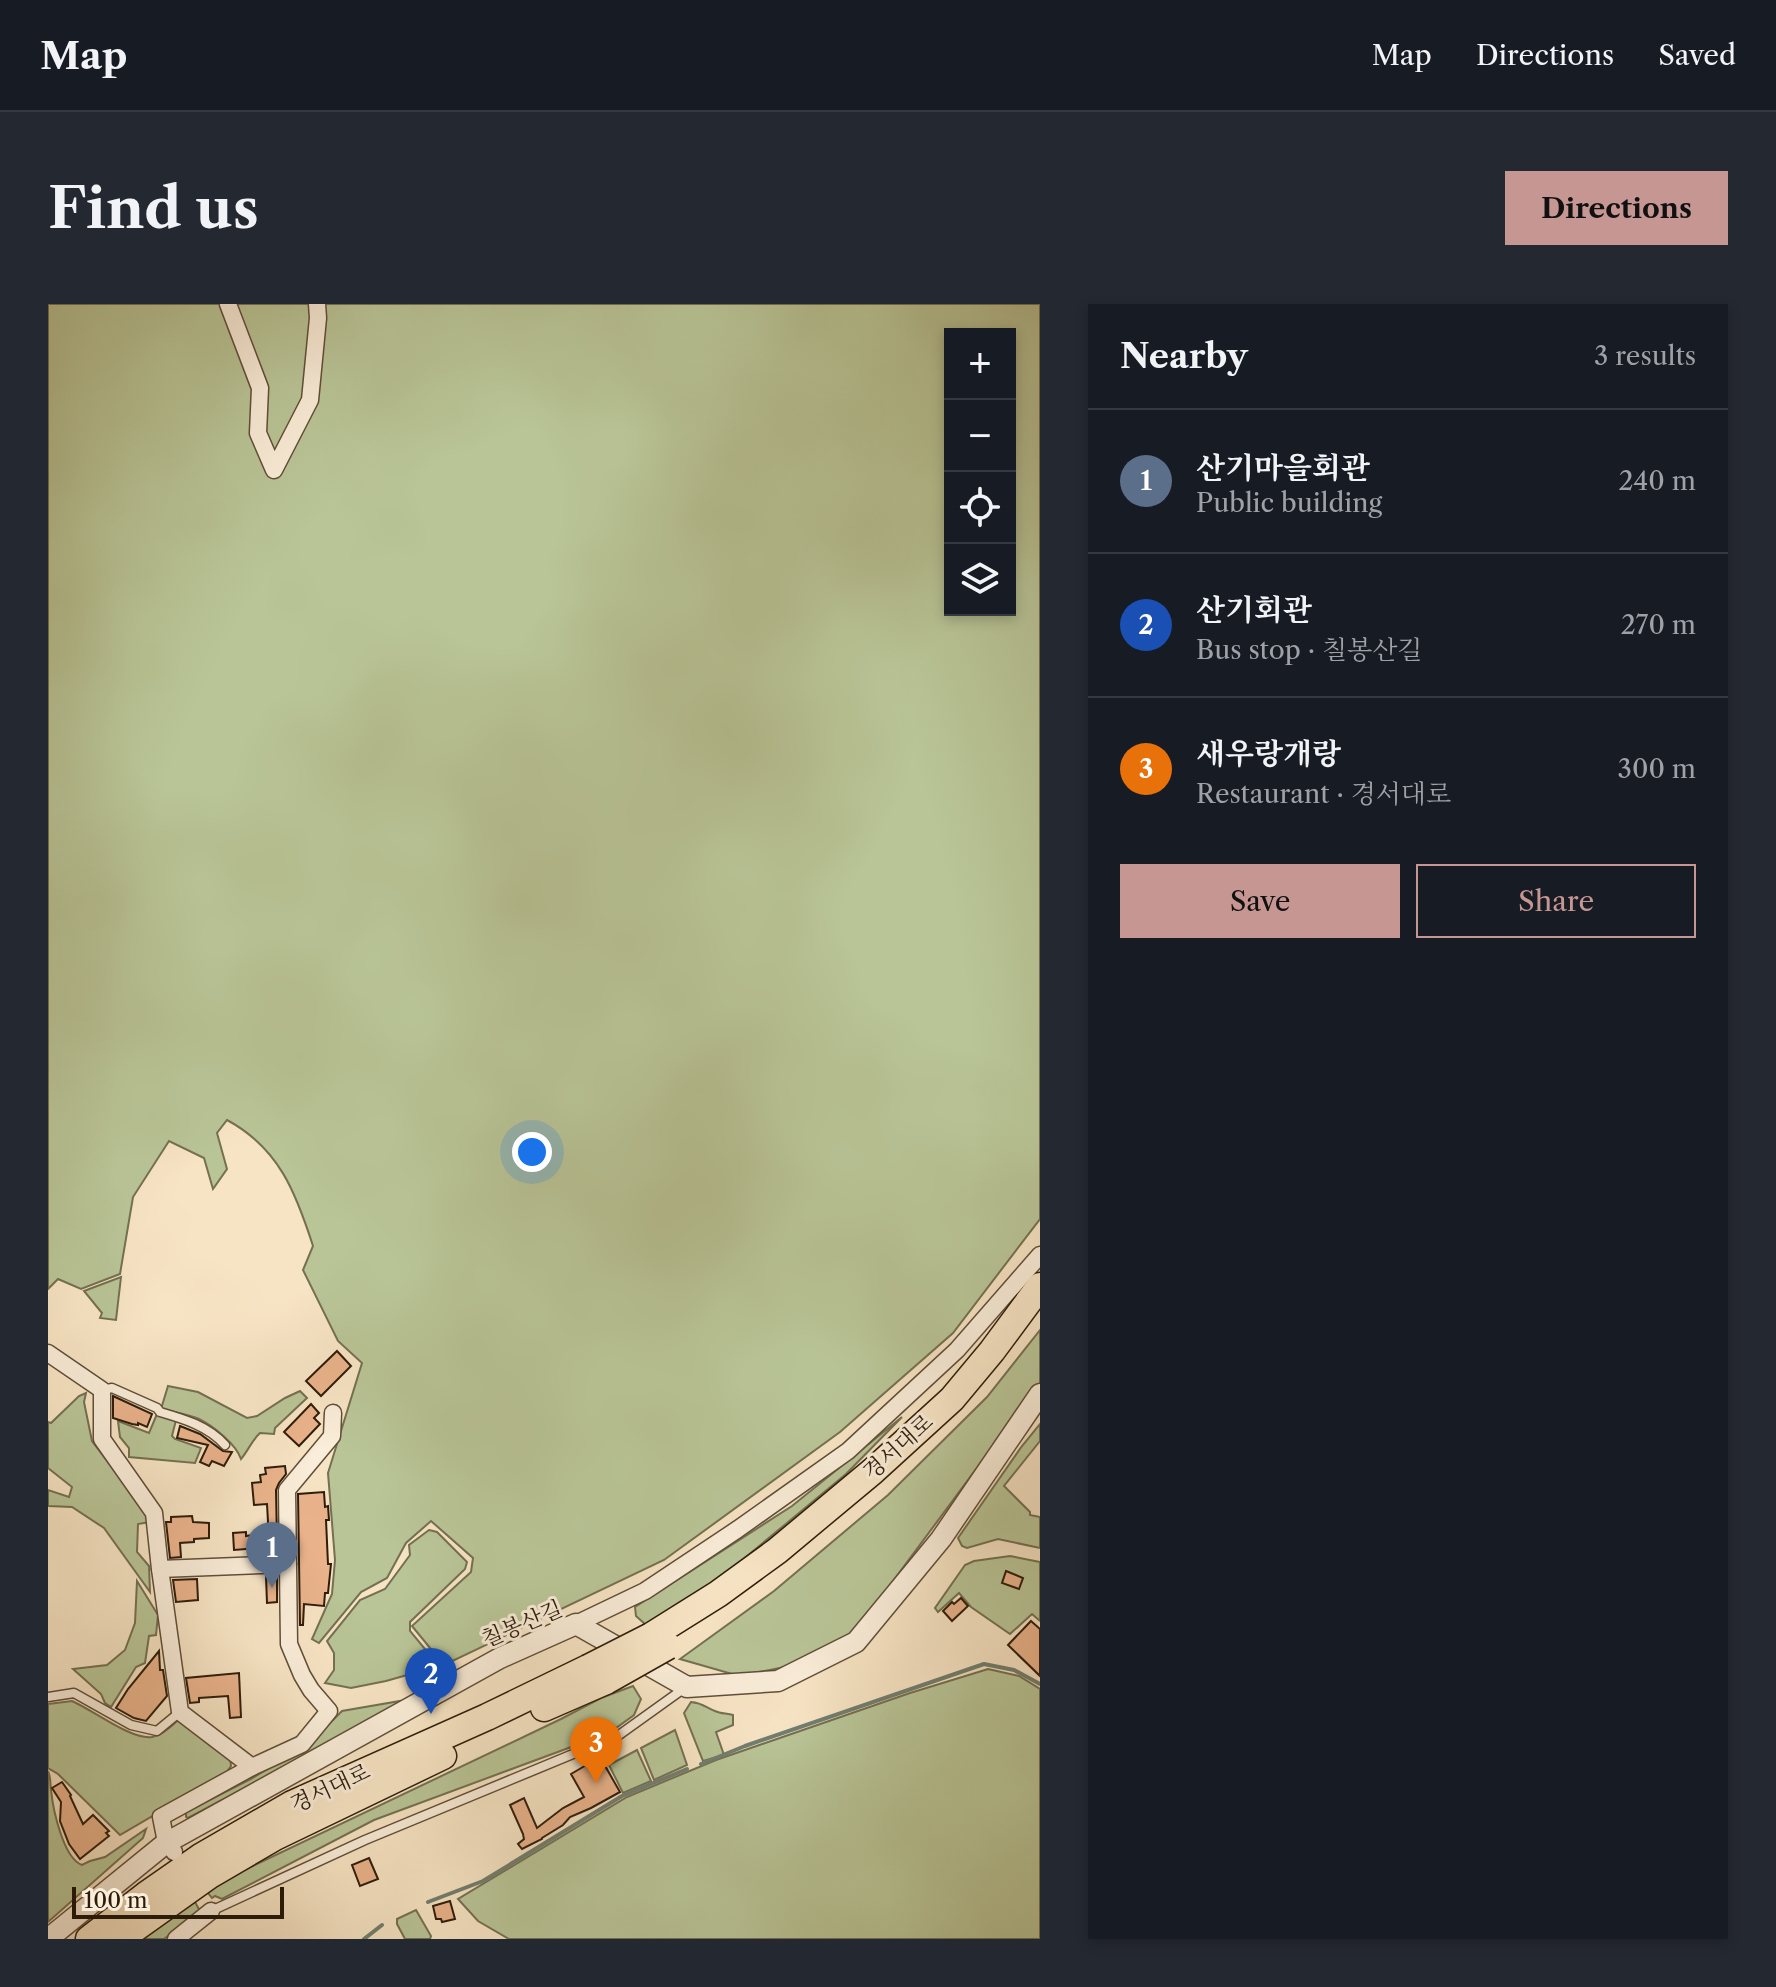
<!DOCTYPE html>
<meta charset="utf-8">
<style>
:root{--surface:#171b24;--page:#242831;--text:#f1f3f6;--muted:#9ea1a6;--line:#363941;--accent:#c59692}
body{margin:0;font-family:"Libre Caslon Text","Noto Serif KR",serif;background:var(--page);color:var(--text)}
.controls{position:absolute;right:24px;top:24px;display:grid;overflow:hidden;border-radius:0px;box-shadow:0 4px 12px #0003}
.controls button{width:72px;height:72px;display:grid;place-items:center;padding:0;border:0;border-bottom:2px solid var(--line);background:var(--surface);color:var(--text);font:40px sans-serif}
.scale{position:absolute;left:24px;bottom:20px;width:212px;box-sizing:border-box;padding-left:8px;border:4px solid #2e1c0b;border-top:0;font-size:22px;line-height:28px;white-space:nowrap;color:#2e1c0b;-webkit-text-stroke:6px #faedd9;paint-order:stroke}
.you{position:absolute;left:484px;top:848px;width:28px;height:28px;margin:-20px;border:6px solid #fff;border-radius:50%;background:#1a73e8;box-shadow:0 0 0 12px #1a73e833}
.badge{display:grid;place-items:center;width:52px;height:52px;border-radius:50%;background:var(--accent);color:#fff;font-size:26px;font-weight:700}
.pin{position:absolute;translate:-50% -66px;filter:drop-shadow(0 2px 4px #0008)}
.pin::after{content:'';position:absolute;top:42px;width:28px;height:24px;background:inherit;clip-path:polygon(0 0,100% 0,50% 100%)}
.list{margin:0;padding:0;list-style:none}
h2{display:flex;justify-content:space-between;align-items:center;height:104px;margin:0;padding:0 32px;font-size:34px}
h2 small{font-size:26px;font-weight:400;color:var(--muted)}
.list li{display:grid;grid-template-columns:52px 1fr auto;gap:24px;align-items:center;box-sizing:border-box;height:144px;padding:0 32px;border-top:2px solid var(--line)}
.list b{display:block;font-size:30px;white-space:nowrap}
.list p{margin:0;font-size:26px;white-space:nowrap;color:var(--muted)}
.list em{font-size:26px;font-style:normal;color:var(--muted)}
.actions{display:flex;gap:16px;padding:24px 32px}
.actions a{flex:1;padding:18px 0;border:2px solid var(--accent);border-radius:0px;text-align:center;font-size:28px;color:var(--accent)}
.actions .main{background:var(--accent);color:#111}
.icon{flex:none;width:44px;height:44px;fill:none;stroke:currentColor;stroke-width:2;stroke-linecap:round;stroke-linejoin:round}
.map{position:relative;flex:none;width:992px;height:1635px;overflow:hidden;border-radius:0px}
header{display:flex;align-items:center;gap:48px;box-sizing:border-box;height:112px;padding:0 40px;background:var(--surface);border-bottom:2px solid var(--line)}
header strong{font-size:38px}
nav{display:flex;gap:44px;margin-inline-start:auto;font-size:28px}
.intro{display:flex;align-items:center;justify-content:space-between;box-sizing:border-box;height:192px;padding:0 48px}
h1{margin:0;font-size:56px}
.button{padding:20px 36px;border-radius:0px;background:var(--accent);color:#111;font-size:28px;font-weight:700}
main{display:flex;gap:48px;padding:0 48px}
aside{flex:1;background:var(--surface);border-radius:0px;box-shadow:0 4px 12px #0003}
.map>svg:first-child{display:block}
</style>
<header>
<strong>Map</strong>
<nav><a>Map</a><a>Directions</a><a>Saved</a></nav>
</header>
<div class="intro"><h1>Find us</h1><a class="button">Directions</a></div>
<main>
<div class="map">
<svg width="992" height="1635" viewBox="0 0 992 1635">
<rect width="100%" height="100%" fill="#f7e4c4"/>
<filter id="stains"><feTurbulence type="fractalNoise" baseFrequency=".0025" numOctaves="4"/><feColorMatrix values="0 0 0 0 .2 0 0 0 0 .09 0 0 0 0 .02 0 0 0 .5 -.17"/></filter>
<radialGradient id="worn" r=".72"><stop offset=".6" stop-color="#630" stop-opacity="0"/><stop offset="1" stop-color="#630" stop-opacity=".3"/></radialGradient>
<g fill="#b9c597" stroke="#747051" stroke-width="2" fill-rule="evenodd">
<path d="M0 0H992V915L905 1029 792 1128 616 1256 396 1361 364 1322 423 1268 425 1254 383 1217 358 1239 339 1274 313 1288 271 1339 264 1335 284 1290 287 1256 280 1169 314 1059 290 1037 255 966 265 942C248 889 231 844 179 816L169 829 179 865 165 885 156 854 121 837 85 893 72 970 33 985 10 975 0 985ZM902 30H962V306H902Z"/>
<path d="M73 973 68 1016 52 1014 54 1009 36 987Z"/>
<path d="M992 1026V1079L802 1335 752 1360 691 1372 632 1355 726 1287 840 1191 939 1093Z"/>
<path d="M120 1082 150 1088 199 1114 209 1112 237 1094 252 1087 259 1094 227 1124 226 1130 212 1129C204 1136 200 1147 193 1155 188 1140 165 1122 151 1115 140 1110 125 1108 113 1105Z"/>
<path d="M38 1089 36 1098 44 1137 99 1209 102 1218 90 1220 89 1248 101 1262 102 1288 56 1224 24 1203 0 1202V1186L21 1193 24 1183 0 1164V1118L3 1119 31 1092Z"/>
<path d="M109 1110 128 1116 124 1132 127 1135 153 1144 147 1159 81 1153V1144L72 1133 70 1117 101 1129Z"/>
<path d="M854 1113 798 1170 675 1272 598 1321 588 1312 587 1303 744 1202Z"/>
<path d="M992 1120V1137L956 1182 982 1208V1211L992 1213V1244L950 1235 919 1244 914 1242 910 1234 974 1142Z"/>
<path d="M381 1226 389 1228 419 1258 417 1265 362 1318V1327L391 1362 338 1377 303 1384 277 1379 286 1366V1349L279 1337 312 1296 337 1285 362 1251 361 1241Z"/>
<path d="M962 1252 992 1258V1317L984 1310 962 1330 923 1303 911 1289 890 1308 887 1304 917 1261 926 1257Z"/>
<path d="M89 1277 110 1311 108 1331 101 1332 97 1359 88 1363 63 1403 57 1399 53 1390 25 1365 59 1361 77 1346 87 1319Z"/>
<path d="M940 1365 971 1372 992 1385V1635H461L430 1617 410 1595 579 1493 668 1456 862 1389Z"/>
<path d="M585 1382 593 1395 586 1411 561 1429 326 1516 174 1595 167 1592 164 1594 160 1589 169 1579 513 1415 553 1394Z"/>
<path d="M24 1397C45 1406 83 1436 104 1433 114 1431 123 1423 130 1416L182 1454 183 1462 178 1469 72 1531 10 1470 0 1464V1400Z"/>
<path d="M352 1397 353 1402 140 1514 138 1513V1508L203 1475 262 1439 294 1407Z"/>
<path d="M643 1398C655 1399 657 1403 667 1407 673 1410 679 1409 685 1411V1421L668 1428 676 1451 655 1457 636 1409Z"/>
<path d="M627 1426 639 1461 606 1476 593 1444Z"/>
<path d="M589 1446 603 1477 575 1489 561 1461Z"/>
<path d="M0 1467C3 1474 2 1478 3 1486 5 1505 15 1554 34 1561L42 1557 57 1553 98 1525 95 1534 0 1618Z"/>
<path d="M147 1598 152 1607 116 1635H95L122 1614Z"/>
<path d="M368 1606 383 1632 382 1635H357L349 1620V1615Z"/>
</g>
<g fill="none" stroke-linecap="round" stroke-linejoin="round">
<g stroke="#717e6f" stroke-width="4">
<path d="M653 1460 697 1442 936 1360 966 1366 992 1380"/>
<path d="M380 1598 435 1577 574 1492 639 1465"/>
<path d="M316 1635 334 1621"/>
</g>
</g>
<g fill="#eab38b" stroke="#2e1c0b" stroke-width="2">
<path d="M289 1047 303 1062 273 1092 258 1077Z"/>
<path d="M65 1092 104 1110 99 1123 90 1119V1121L84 1120 65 1114Z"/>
<path d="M263 1100 271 1109 266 1114 272 1120 251 1142 236 1128Z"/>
<path d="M132 1122 152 1130 175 1147 184 1148 176 1162 164 1157 161 1162 152 1158 160 1141 129 1134Z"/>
<path d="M237 1162 238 1170 231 1179 228 1186 229 1236H221L219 1200 206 1201 204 1179 213 1178 212 1171 218 1170 217 1164Z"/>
<path d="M276 1188 277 1203 280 1202 281 1216H278L280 1260H283L280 1289H277L276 1302 256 1300 255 1321H252L250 1190Z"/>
<path d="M144 1212 145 1218 161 1219V1234L146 1235V1238L132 1239 133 1253 122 1254 118 1218H123V1213Z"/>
<path d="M198 1228V1232L212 1230 213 1244 186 1246 185 1229Z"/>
<path d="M958 1267 975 1274 971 1285 954 1279Z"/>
<path d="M229 1271V1298L219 1299 218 1272Z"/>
<path d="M149 1275 150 1296 128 1298 125 1276Z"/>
<path d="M913 1294 920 1302 904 1317 895 1307 904 1298 906 1300Z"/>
<path d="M983 1317 992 1325V1372L960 1341Z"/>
<path d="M111 1347 112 1366H115L119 1392 98 1417 86 1414 68 1404 80 1385Z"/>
<path d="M191 1369 193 1413 182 1414 180 1392 151 1394V1398L142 1399 138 1374Z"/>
<path d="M552 1453 572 1488 543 1504 522 1513 515 1521 494 1534V1535L474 1545 470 1540 476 1535 475 1530 462 1501 476 1494 489 1524 515 1504 536 1493 523 1470Z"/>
<path d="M14 1478 23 1491 22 1492 35 1520 45 1511 61 1527 58 1529 61 1532 32 1555 21 1540 12 1517 13 1498 4 1484Z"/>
<path d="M321 1554 330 1575 312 1582 304 1561Z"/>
<path d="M402 1597 407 1615 394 1618 393 1615H388L385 1602Z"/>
</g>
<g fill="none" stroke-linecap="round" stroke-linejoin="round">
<defs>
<g id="service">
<path d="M54 1086 64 1084 109 1104 112 1108C136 1115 160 1122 177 1141"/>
<path d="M0 1393 26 1389 83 1421 109 1427 132 1408"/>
<path d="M163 1607 317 1536 571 1431 638 1383"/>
</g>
<g id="minor">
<path d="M180 0 212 84 210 129 226 166 262 96 270 14 269 0"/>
<path d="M0 1049 54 1086V1135L106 1209 112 1265 132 1408 204 1463 113 1513 117 1533 126 1548"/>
<path d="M112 1265 240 1260"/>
<path d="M528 1320 597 1287 690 1225 800 1147 909 1046 992 951"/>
<path d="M204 1463 254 1440 281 1407 263 1386 254 1371 241 1340 239 1186 284 1132 285 1109"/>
<path d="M128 1635 163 1607"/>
</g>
<path id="tertiary" d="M0 1635 118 1539 452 1354 528 1320 639 1383 730 1377 808 1338 893 1235 992 1090"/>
<g id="primary">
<path d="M603 1332 670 1290 729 1247 825 1167 904 1095 944 1047 992 982"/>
<path d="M496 1404 558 1377"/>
<path d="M41 1635 98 1591 154 1552 244 1500 439 1413 540 1364"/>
<path d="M72 1635 162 1571 227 1533 395 1452"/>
</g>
</defs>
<use href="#service" stroke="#604e39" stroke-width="11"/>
<use href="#minor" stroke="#604e39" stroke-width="19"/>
<use href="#tertiary" stroke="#604e39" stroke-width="23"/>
<use href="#primary" stroke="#2e1c0b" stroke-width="29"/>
<use href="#service" stroke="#faedd9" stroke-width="8"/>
<use href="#minor" stroke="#faedd9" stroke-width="16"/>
<use href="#tertiary" stroke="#faedd9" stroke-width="20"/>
<use href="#primary" stroke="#f7e4c4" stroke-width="26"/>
<defs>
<g id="primary-bridge">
<path d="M540 1364 603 1332"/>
<path d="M558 1377 620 1342"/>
</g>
</defs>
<use href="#primary-bridge" stroke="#2e1c0b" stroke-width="29" stroke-linecap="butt"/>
<use href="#primary-bridge" stroke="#f7e4c4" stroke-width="26"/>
</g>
<g text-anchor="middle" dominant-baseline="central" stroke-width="6" stroke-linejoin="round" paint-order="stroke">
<g font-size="22" fill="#2e1c0b" stroke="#faedd9">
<text transform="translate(850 1143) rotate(-42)">경서대로</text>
<text transform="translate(474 1320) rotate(-23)">칠봉산길</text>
<text transform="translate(282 1484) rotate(-25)">경서대로</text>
</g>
</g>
<rect width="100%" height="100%" filter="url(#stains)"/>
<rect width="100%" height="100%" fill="url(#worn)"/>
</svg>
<div class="controls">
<button>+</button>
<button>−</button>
<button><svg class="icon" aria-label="locate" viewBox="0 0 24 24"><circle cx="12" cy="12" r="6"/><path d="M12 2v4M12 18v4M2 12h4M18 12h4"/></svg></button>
<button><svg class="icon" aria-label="layers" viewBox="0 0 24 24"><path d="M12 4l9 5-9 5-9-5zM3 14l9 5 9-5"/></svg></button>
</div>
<div class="scale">100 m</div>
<div class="you"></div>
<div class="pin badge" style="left:224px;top:1284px;background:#5c6f8a">1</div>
<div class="pin badge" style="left:383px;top:1410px;background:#1a4fb4">2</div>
<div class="pin badge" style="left:548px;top:1479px;background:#e8710a">3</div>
</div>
<aside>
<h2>Nearby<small>3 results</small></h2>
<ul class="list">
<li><span class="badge" style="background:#5c6f8a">1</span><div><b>산기마을회관</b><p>Public building</p></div><em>240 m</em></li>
<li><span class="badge" style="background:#1a4fb4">2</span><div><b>산기회관</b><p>Bus stop · 칠봉산길</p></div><em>270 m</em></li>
<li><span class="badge" style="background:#e8710a">3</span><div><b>새우랑개랑</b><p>Restaurant · 경서대로</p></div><em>300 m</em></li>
</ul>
<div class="actions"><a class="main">Save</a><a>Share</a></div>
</aside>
</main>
